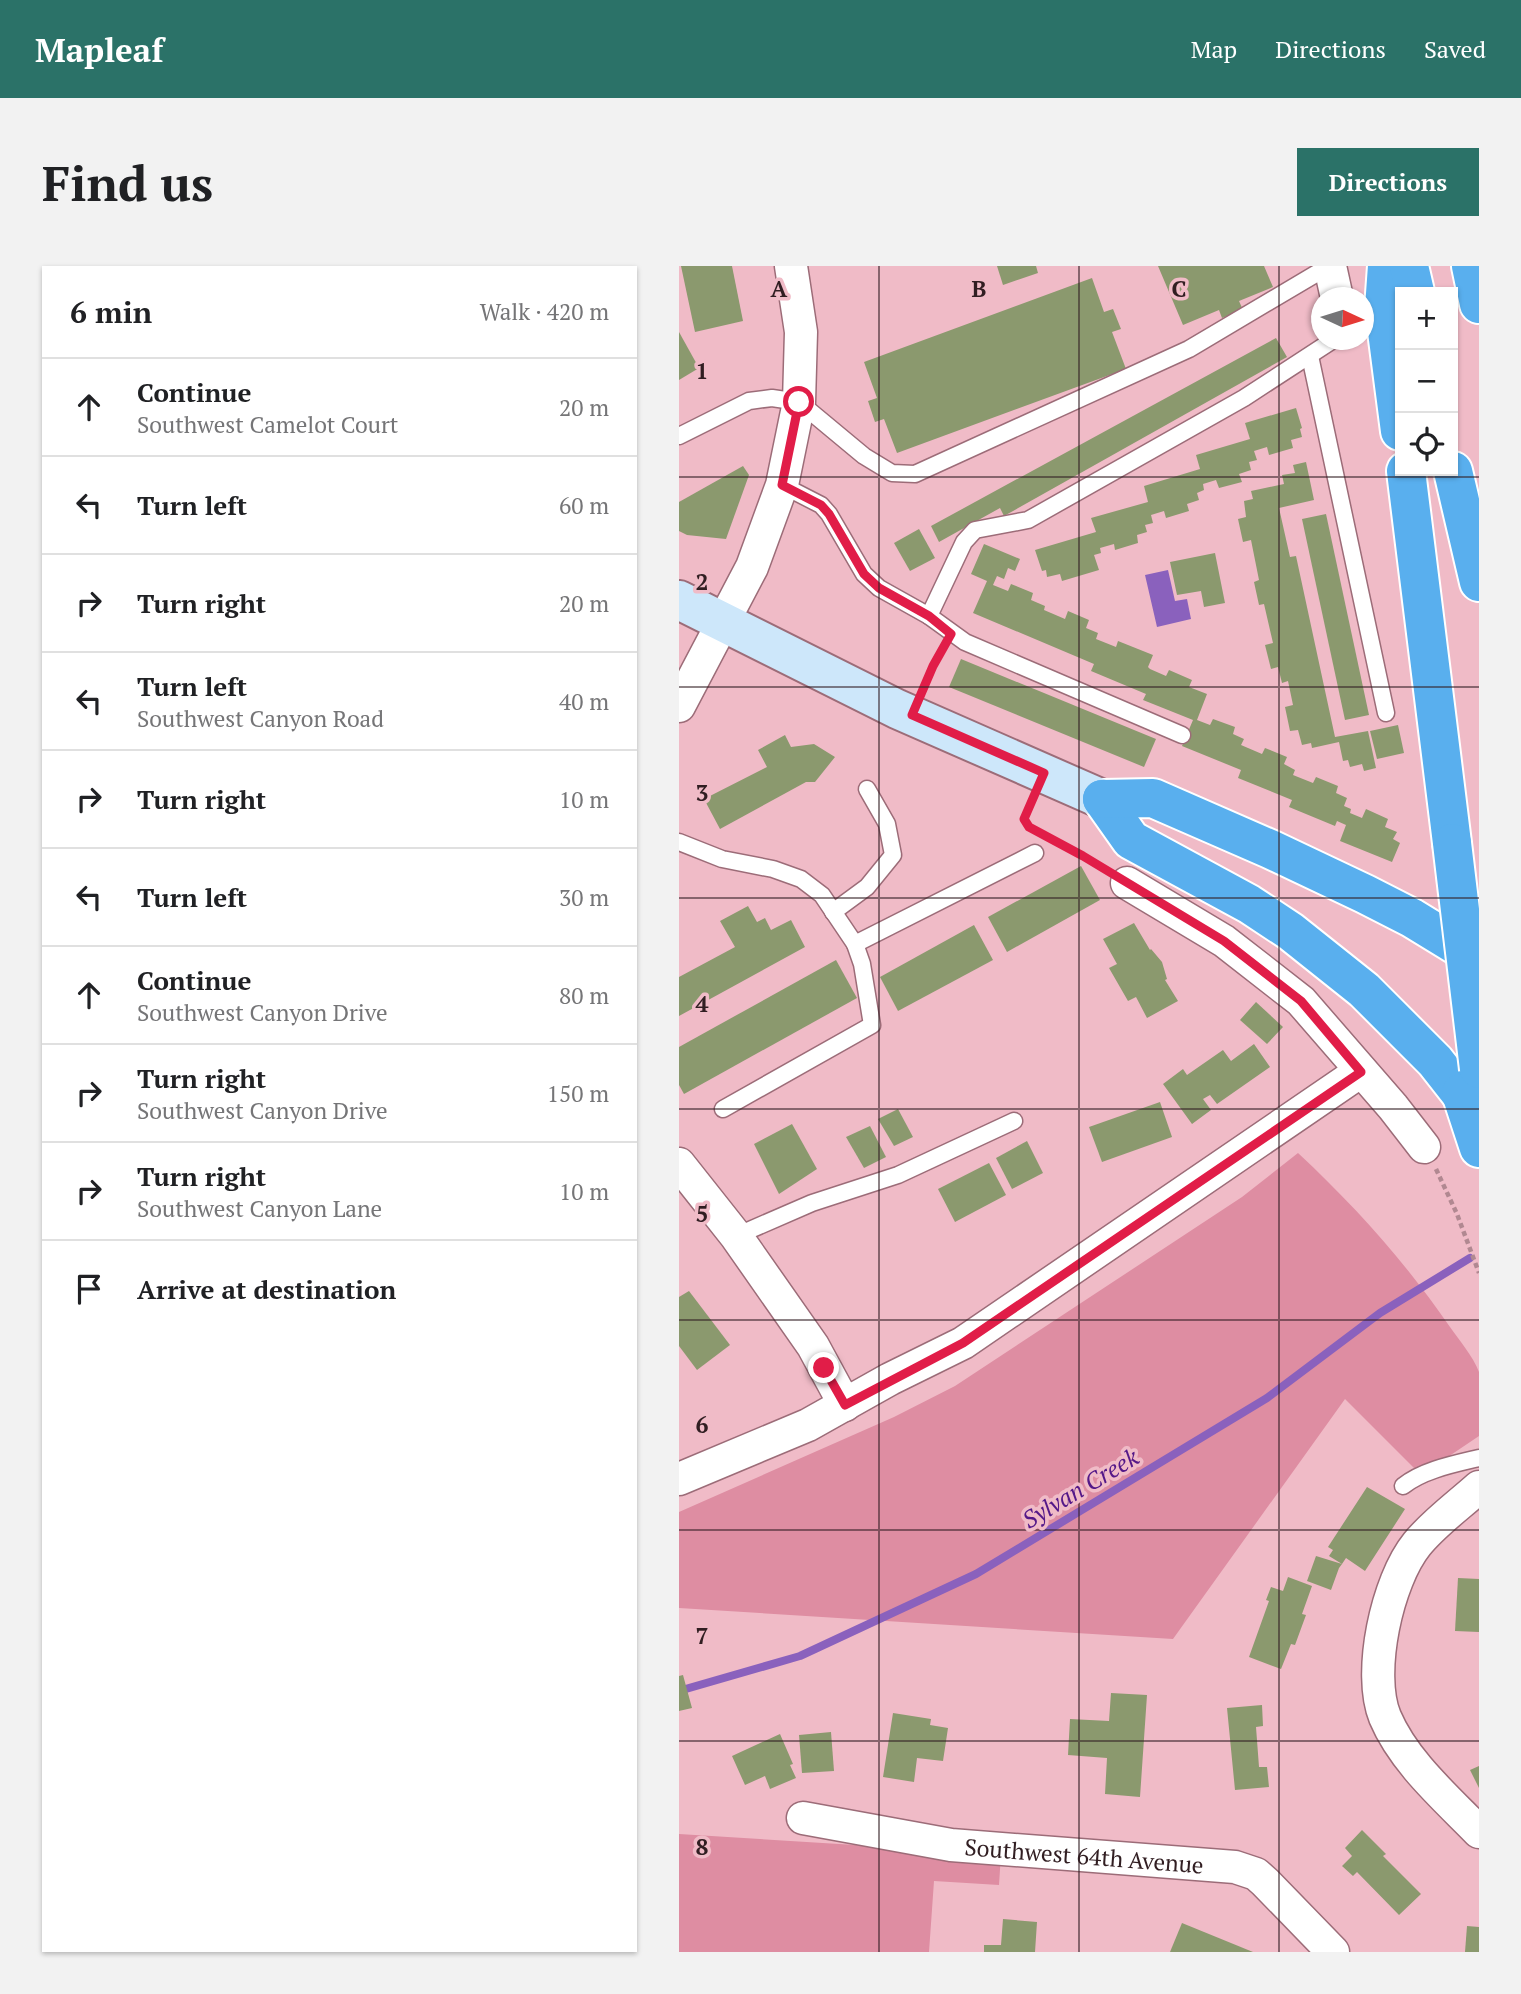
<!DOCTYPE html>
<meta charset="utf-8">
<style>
:root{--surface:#fff;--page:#f2f2f2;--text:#202124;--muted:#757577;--line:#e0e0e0;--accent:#2b7268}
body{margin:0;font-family:"PT Serif",serif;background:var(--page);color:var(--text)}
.controls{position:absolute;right:21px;top:21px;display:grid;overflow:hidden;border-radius:0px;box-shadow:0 2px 5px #0004}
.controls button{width:63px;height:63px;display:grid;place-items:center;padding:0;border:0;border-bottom:2px solid var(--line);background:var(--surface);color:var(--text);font:35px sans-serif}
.compass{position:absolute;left:632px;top:21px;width:63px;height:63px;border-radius:50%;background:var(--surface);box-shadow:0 2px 5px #0004;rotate:94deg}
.stop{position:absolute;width:21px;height:21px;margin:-16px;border:5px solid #e11d48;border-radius:50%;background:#fff}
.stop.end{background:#e11d48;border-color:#fff;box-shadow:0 2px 7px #0008}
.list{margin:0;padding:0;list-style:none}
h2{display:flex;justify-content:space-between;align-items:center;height:91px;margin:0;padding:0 28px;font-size:30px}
h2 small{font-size:23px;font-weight:400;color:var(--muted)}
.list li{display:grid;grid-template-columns:46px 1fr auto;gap:21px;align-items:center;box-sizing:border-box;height:98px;padding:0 28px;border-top:2px solid var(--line)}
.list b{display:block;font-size:26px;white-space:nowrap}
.list p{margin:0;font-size:23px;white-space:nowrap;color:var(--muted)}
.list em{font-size:23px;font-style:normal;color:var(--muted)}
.icon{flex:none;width:38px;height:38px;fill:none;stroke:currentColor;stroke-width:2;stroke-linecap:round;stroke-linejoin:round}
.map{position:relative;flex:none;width:800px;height:1686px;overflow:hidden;border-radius:0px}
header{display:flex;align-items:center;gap:42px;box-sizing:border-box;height:98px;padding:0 35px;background:var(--accent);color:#fff}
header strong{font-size:33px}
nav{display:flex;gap:38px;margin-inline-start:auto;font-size:24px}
.intro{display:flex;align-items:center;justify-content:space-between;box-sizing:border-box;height:168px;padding:0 42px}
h1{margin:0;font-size:49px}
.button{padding:18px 32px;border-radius:0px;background:var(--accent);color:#fff;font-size:24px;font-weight:700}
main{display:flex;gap:42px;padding:0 42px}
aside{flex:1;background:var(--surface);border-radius:0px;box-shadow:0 2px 5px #0004}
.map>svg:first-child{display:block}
</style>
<header>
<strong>Mapleaf</strong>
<nav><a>Map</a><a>Directions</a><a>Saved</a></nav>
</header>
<div class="intro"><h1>Find us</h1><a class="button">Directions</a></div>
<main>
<aside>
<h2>6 min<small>Walk · 420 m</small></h2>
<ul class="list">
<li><svg class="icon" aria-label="ahead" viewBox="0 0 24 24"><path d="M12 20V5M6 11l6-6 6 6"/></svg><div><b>Continue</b><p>Southwest Camelot Court</p></div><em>20 m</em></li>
<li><svg class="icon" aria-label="left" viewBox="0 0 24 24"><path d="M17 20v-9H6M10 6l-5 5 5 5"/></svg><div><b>Turn left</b></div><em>60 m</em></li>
<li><svg class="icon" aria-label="right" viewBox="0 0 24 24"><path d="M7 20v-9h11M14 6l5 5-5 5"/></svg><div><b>Turn right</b></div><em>20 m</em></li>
<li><svg class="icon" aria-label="left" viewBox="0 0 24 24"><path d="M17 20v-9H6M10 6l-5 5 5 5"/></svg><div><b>Turn left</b><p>Southwest Canyon Road</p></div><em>40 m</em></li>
<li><svg class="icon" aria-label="right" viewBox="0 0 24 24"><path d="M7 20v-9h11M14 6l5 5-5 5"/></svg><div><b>Turn right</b></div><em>10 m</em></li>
<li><svg class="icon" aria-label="left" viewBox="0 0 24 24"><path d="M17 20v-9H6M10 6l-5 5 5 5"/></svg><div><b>Turn left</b></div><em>30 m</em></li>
<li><svg class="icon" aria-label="ahead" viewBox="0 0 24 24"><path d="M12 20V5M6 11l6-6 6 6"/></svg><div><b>Continue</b><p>Southwest Canyon Drive</p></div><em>80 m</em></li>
<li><svg class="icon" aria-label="right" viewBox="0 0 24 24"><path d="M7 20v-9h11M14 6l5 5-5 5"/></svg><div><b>Turn right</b><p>Southwest Canyon Drive</p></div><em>150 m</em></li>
<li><svg class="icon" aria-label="right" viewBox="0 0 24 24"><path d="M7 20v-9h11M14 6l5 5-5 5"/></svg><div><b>Turn right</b><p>Southwest Canyon Lane</p></div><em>10 m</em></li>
<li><svg class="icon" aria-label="arrive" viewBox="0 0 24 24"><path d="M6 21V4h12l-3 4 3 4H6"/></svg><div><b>Arrive at destination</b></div></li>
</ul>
</aside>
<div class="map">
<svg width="800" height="1686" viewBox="0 0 800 1686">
<rect width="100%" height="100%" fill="#f0bbc7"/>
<g fill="#de8da2">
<path d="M619 887C676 940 727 997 771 1061 780 1074 794 1090 800 1106 800 1118 800 1155 800 1170L742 1209 666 1133 494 1373 0 1342V1246L215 1151 276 1120 563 931Z"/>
<path d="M0 1568 322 1588 320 1619 255 1615 250 1686H0Z"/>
</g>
<path fill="#8a61bd" d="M489 304 496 335 508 333 512 353 478 361 466 309Z"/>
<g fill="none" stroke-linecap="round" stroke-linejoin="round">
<path stroke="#8a61bd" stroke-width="8" d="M0 1425 121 1390 297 1308 588 1132 701 1047 791 992"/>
</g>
<g fill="#8b996e">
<path d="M2 0H53L64 55 16 66Z"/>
<path d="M318 0H357L359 7 324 19Z"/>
<path d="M479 0H585L594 21 560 35 564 44 543 52 540 44 504 59Z"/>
<path d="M413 12 425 46 434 43 442 63 433 66 447 103 218 187 205 153 196 156 189 135 198 132 185 96Z"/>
<path d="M0 66 20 102 0 114Z"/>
<path d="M597 72 608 91 325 250 321 242 260 276 252 260Z"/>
<path d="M617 142 623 162 621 163 623 171 612 174 614 182 590 189 588 181 575 185 578 194 570 196 572 204 560 208 563 216 540 222 537 214 524 218 525 224 518 227 520 234 508 238 510 245 487 252 485 245 472 249 474 257 466 259 468 266 458 269 459 277 436 284 435 278 421 282 422 287 415 289 420 304 383 315 381 308 368 311 367 304 363 305 356 284 417 266 412 252 469 236 465 220 521 203 517 189 571 173 566 157Z"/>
<path d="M627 196 635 234 600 242 611 291 617 290 656 471 689 465 697 502 685 505 683 498 671 501 669 494 664 495 660 476 633 482 632 477 623 479 619 464 611 465 606 441 614 439 609 415 603 417 599 401 592 403 586 379 594 377 585 338 580 339 575 316 580 314 572 274 564 276 559 253 567 251 565 235 574 233 572 225 605 218 603 209 616 207 614 199Z"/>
<path d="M64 200 70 209 47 273 8 269 0 265V236Z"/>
<path d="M647 248 690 449 666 454 623 253Z"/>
<path d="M240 263 256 292 231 305 215 277Z"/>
<path d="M305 278 341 293 336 305 329 302 325 313 318 310 314 319 329 325 332 318 354 327 352 334 366 340 365 344 386 353 389 345 410 354 407 362 419 367 417 373 437 381 439 375 474 389 469 401 471 403 487 410 490 404 513 414 510 421 528 428 518 454 531 459 534 453 556 461 554 468 565 473 562 479 583 488 586 482 608 491 605 498 616 504 614 509 634 517 637 511 659 520 657 527 668 532 665 540 672 543 671 547 683 552 687 543 709 553 706 561 718 566 714 573 721 577 713 596 661 575 667 559 658 555 656 560 610 541 613 534 559 512 562 504 503 480 514 454 464 434 467 428 412 405 415 398 294 347 308 315 292 308Z"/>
<path d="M536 287 546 337 525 341 522 325 498 329 491 296Z"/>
<path d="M282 393 477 473 465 501 270 421Z"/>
<path d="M719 459 725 487 698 493 691 465Z"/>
<path d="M106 469 112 481 135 478 156 491 136 516H127L41 563 25 533 88 501 79 484Z"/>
<path d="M402 600 421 634 328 686 309 651Z"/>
<path d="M69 640 78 656 86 652 92 664 112 654 126 681 0 750V711L56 681 41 655Z"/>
<path d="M455 657 471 684 472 683 483 696 488 713 486 714 499 735 468 752 457 731 449 735 430 702 438 698 424 673Z"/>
<path d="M295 659 314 694 219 745 201 711Z"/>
<path d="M157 694 178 732 5 828 0 819V781Z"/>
<path d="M577 736 604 761 588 778 561 754Z"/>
<path d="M575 778 591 801 538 838 531 829 524 833 532 844 513 858 484 818 504 803 508 809 544 784 552 795Z"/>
<path d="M481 836 493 871 423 896 410 861Z"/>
<path d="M219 843 234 871 215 880 199 853Z"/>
<path d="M113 858 138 903 100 928 75 878Z"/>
<path d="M191 860 207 891 185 902 167 871Z"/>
<path d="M348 875 364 907 333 923 317 892Z"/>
<path d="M310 897 327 929 276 956 259 923Z"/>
<path d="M10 1025 51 1079 18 1104 0 1080V1031Z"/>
<path d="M688 1221 726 1243 686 1305 667 1292 663 1298 660 1302 652 1324 628 1315 637 1290 663 1298 650 1290 654 1284 649 1281Z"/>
<path d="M609 1311 633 1320 623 1348 627 1349 616 1379 612 1378 602 1403 570 1391 590 1335 587 1334 592 1321 604 1325Z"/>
<path d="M779 1312 800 1313V1366L776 1365Z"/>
<path d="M4 1409 13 1442 0 1445V1410Z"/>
<path d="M432 1427 468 1429 461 1531 426 1528 428 1492 389 1489 391 1453 430 1455Z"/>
<path d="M583 1439 584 1460 577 1461 580 1501H588L590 1521 556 1524 548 1442Z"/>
<path d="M214 1447 252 1453 251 1459 269 1462 264 1495 238 1492 235 1516 204 1511Z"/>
<path d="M152 1466 155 1505 123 1507 120 1469Z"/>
<path d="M101 1468 114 1498 111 1499 117 1512 91 1523 86 1510 66 1519 53 1490Z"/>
<path d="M800 1500V1522L791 1504Z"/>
<path d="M683 1564 707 1588 704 1590 742 1628 720 1649 678 1606 674 1610 663 1600 673 1590 666 1582Z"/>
<path d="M324 1653 358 1656 356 1686H305V1679H322Z"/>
<path d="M503 1657 574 1686H491Z"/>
<path d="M788 1660 800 1661V1686H786Z"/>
</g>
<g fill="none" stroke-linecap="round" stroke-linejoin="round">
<defs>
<g id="service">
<path d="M631 90 707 447"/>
<path d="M0 170 70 135 93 132 120 136 185 190 213 207 236 208 510 83 650 0"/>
<path d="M103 219 142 239 150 248 185 308 200 322 250 350 285 276 296 264 349 254 565 132 654 74"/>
<path d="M250 350 286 376 503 469"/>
<path d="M0 576 43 593 94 603 122 613 143 629 176 678 356 587"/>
<path d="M154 646 188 621 214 589 208 558 188 523"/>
<path d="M44 843 193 759 183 698 176 678"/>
<path d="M57 970 133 937 219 909 335 855"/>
<path d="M724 1220C744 1204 775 1198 800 1192"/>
</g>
<g id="minor">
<path d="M651 0 658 32"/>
<path d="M0 440 73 301 103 219 120 136 122 66 112 0"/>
<path d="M448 617 545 675 622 735 714 841 745 881"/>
<path d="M0 898 57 970 134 1080 166 1139"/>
<path d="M0 1213 129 1159 211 1113 284 1077 682 805"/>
<path d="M800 1221C780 1239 755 1257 738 1278 708 1315 688 1407 706 1451 725 1496 767 1532 800 1566"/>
<path id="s1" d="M124 1552 272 1579 556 1601 577 1608 586 1616 654 1686"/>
</g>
<path id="secondary" d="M0 334 218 443 423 533"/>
<g id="motorway">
<path d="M708 0 705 42 721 165"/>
<path d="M730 0 736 26"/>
<path d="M792 0 800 38"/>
<path d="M727 205 773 577"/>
<path d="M774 205 800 316"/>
<path d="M423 533 452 574 570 638 611 665 685 724 756 795 800 851"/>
<path d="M423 533 474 532 591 583 686 628 733 652 800 693"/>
<path d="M782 827 800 882"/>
</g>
</defs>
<use href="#service" stroke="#9c6c78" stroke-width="19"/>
<use href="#minor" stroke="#9c6c78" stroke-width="35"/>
<use href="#secondary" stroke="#9c6c78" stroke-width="42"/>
<use href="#motorway" stroke="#fff" stroke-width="42"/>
<g stroke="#b18891" stroke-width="4.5" stroke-dasharray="5 3.5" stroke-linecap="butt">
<path d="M246 420 263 384"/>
<path d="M352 537 345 553 350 561 358 566"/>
<path d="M372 574 425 603"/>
<path d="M757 903 778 948 800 1007"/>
</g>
<use href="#service" stroke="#fff" stroke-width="16"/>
<use href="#minor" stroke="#fff" stroke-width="32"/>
<use href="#secondary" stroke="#cde7fa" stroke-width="38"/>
<use href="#motorway" stroke="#59afee" stroke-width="38"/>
<defs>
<path id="motorway-bridge" d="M773 577 800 803"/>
</defs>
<use href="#motorway-bridge" stroke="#fff" stroke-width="42" stroke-linecap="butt"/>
<use href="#motorway-bridge" stroke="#59afee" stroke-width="38"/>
</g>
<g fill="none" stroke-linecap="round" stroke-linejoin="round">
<path stroke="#e11d48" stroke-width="9" d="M120 136 103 219 142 239 150 248 185 308 200 322 250 350 272 368 254 400 233 449 365 507 345 553 350 561 404 590 545 675 622 735 682 806 284 1077 166 1139 145 1102"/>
</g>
<path fill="none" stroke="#311e22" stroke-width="2" stroke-opacity="0.55" d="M200 0V1686M400 0V1686M600 0V1686M0 211H800M0 421H800M0 632H800M0 843H800M0 1054H800M0 1264H800M0 1475H800"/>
<g text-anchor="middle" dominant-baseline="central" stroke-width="7" stroke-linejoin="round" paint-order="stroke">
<g font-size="23" fill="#311e22" stroke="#f0bbc7">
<text stroke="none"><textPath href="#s1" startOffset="284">Southwest 64th Avenue</textPath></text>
</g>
<g font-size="24" font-style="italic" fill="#541888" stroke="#f0bbc7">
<text transform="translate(401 1222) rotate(-31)">Sylvan Creek</text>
</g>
</g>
<g font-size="23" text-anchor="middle" font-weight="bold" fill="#311e22" stroke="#f0bbc7" stroke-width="7" stroke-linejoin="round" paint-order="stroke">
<text x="100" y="31">A</text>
<text x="300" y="31">B</text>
<text x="500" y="31">C</text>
<text x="23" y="113">1</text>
<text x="23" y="324">2</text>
<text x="23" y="535">3</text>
<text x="23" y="746">4</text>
<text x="23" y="956">5</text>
<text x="23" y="1167">6</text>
<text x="23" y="1378">7</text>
<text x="23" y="1589">8</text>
</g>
</svg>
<div class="controls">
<button>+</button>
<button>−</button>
<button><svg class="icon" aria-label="locate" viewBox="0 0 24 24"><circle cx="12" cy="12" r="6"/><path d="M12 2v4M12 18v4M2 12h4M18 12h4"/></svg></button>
</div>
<svg class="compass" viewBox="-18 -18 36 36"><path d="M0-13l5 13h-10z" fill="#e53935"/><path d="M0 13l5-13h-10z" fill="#757577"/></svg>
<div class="stop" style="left:120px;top:136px"></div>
<div class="stop end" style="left:145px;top:1102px"></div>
</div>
</main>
